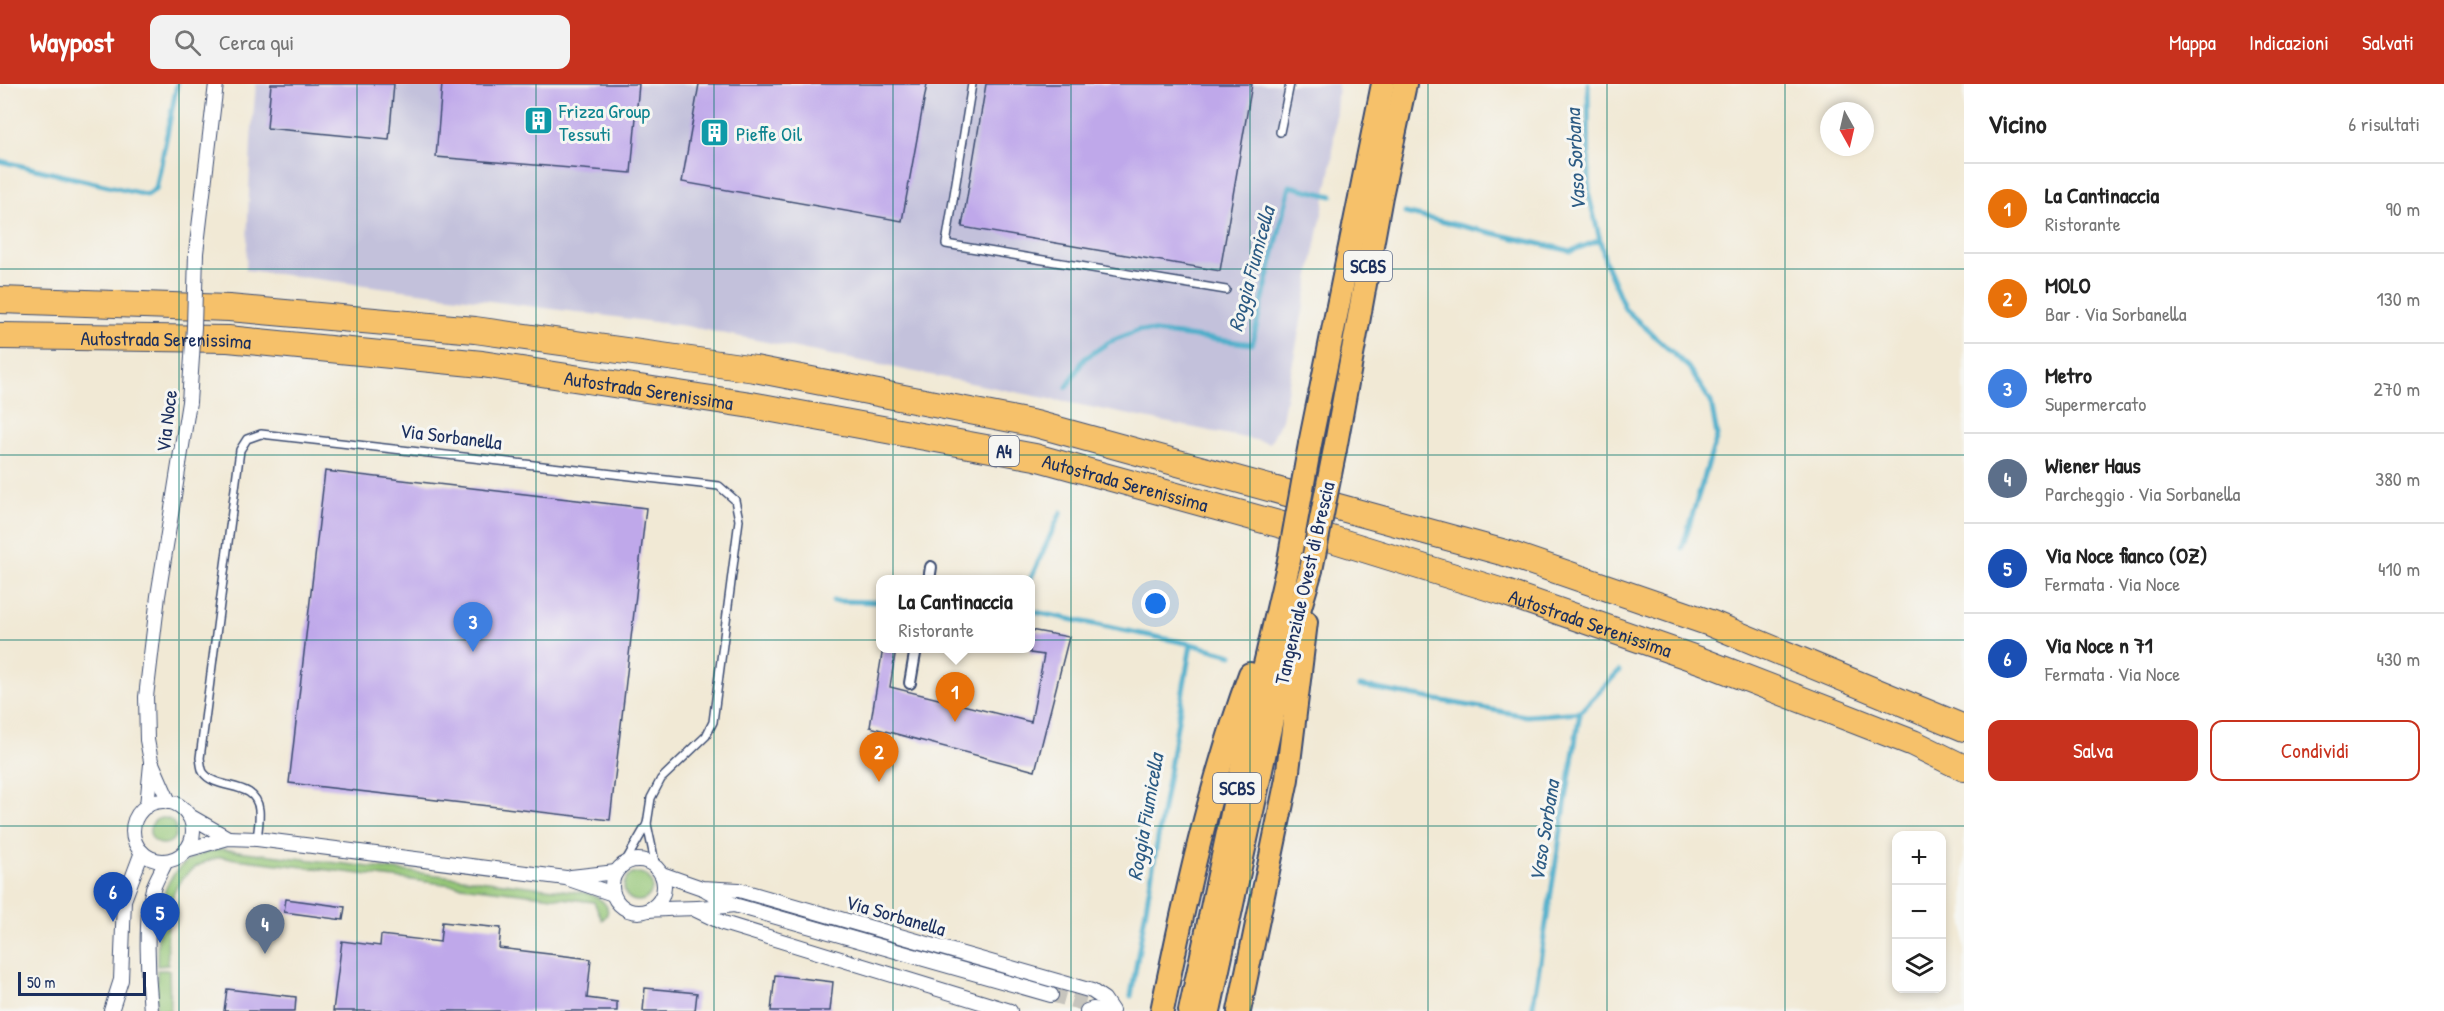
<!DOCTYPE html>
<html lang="it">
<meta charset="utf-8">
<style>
:root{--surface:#fff;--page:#f2f2f2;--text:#222;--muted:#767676;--line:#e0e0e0;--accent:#c8321e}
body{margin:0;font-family:"Patrick Hand",sans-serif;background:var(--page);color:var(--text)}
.controls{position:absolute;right:18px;bottom:18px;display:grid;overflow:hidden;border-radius:12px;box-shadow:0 3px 9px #0003}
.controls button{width:54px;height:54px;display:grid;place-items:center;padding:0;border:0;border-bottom:2px solid var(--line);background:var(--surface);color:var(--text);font:30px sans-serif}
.compass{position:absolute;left:1820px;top:18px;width:54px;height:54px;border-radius:50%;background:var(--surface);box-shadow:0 3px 9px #0003;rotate:172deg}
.scale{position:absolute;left:18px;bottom:15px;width:128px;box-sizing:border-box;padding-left:6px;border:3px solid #1b2f5e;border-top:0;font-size:16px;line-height:21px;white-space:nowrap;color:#1b2f5e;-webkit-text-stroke:4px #f6f6f2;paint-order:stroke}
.you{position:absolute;left:1156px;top:520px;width:21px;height:21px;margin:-15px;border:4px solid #fff;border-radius:50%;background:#1a73e8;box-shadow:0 0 0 9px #1a73e833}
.badge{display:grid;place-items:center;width:39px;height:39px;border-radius:50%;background:var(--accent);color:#fff;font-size:20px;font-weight:700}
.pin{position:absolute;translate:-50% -50px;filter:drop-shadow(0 2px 3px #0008)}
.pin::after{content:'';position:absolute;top:32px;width:21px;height:18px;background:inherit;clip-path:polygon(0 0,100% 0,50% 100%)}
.popup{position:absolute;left:876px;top:491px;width:159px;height:78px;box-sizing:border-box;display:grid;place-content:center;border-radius:12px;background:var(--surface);filter:drop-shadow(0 2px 4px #0005);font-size:20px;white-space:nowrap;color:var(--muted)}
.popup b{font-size:22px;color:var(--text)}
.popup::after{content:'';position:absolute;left:50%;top:100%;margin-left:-12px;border:12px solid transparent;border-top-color:var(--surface)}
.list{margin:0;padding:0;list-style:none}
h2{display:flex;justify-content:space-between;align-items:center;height:78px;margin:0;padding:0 24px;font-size:26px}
h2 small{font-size:20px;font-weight:400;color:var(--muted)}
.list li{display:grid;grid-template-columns:39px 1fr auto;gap:18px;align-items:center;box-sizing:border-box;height:90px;padding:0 24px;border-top:2px solid var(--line)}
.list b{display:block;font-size:22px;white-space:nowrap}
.list p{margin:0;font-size:20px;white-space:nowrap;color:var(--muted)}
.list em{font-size:20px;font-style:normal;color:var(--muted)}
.actions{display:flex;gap:12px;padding:18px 24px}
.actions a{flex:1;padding:14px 0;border:2px solid var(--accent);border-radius:12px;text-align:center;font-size:21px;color:var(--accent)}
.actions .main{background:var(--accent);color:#fff}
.icon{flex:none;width:33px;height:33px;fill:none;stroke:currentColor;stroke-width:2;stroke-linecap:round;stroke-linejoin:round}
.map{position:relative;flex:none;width:1964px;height:927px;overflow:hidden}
header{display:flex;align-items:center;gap:36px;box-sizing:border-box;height:84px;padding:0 30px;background:var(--accent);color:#fff}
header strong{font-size:28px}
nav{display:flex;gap:33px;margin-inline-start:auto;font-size:21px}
.search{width:420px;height:54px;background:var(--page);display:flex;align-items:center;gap:15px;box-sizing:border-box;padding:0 21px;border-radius:12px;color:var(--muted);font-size:22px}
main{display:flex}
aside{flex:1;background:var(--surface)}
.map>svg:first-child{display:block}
</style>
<header>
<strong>Waypost</strong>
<div class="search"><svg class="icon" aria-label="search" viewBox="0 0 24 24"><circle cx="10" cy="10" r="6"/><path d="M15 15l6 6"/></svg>Cerca qui</div>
<nav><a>Mappa</a><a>Indicazioni</a><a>Salvati</a></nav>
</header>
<main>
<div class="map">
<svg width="1964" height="927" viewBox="0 0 1964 927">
<rect width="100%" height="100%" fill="#f6f6f2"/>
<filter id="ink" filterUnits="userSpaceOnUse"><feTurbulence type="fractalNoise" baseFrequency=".0167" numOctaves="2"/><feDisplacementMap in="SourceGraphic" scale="12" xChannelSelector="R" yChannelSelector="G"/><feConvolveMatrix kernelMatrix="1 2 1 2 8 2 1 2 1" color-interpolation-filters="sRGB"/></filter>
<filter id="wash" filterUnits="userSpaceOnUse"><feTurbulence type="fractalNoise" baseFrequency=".008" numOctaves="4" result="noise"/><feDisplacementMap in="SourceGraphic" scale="24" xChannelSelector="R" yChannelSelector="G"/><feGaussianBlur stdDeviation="1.35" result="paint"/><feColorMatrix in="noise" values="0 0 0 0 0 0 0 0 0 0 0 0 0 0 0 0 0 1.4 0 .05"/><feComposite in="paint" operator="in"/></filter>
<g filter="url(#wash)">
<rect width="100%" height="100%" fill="#f1e9d5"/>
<path fill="#c3c1db" d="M256 0H1338L1332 78 1282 335 1270 359 686 242 246 186 251 57Z"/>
<g fill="#95c677" stroke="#587a6a" stroke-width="1.5">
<circle cx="163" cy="747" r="13"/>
<path d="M221 765 587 809C599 813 617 824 602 836L594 818 220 773C162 788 167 833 168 881L157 882C158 828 155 776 221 765Z"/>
<circle cx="638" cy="803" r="14"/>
<path d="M157 886H169L170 927H156Z"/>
</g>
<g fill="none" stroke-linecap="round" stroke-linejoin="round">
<g stroke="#4badca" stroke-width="5">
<path d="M1588 0 1589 112 1606 180 1625 225 1688 283 1711 318 1717 352 1682 464"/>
<path d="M0 77 147 111 156 105 177 0"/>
<path d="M1405 129 1571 167 1600 156"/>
<path d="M1067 303 1084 275 1109 258 1139 246 1252 260 1290 102 1332 112"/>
<path d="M1030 496 1061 428"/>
<path d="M833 517 880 518"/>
<path d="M1030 527 1191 560"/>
<path d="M1360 602 1526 632 1580 628"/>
<path d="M1131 912 1191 560 1232 571"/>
<path d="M1532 927 1580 628 1619 587"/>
</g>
</g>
<g id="blocks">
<g fill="#bfa8ea">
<path d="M271 0H394L389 56 267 44Z"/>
<path d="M442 0H639L631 89 436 73Z"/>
<path d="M699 0H927L902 137 682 98Z"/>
<path d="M986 0H1252L1220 187 962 143Z"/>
<path d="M325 387 646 424 610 736 289 699Z"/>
<path d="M1030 546 1069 553 1035 687 870 643 883 564H896L890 603 1031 638 1044 571 1030 569Z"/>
<path d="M286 815 345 823 343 836 284 828Z"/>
<path d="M442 838 501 844 499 864 591 875 587 914 617 918V927H333L342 857 380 862 381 851 440 858Z"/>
<path d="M775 891 833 898 830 927H771Z"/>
<path d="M645 904 697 909 695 927H643Z"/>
<path d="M227 905 296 913 295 927H224Z"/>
</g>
</g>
</g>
<g filter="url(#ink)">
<use href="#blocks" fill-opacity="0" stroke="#3b4b70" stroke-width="1.5"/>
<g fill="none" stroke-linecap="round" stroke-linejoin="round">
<path stroke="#c6c4bd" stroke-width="14" stroke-dasharray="14 7" stroke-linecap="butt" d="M1051 911 1102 925"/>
<defs>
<g id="service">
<path d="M972 0 946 160 1226 206"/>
<path d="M1280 48 1290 0"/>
<path d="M647 740 656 783"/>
<path d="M257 755C258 746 260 735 259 726 256 695 216 708 203 688 201 684 201 679 200 674L240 366 247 355 261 350 719 402 735 416 739 436 713 638 706 652 661 695 651 714 647 740 624 780"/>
</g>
<g id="pedestrian">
<path d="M929 496 931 483"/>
<path d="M910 599 916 564"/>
</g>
<g id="minor">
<path d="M196 169 216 0"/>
<circle cx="163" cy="747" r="30"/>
<path d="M169 718 151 677 147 656 146 613 158 512 189 318"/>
<path d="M147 722 151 680"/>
<path d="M188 731 228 754"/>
<path d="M186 766 228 754 257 755 566 794 613 810"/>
<circle cx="638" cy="802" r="26"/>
<path d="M662 790 702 804 739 806 1092 907 1104 915 1112 927"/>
<path d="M571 793 616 788"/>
<path d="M706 806 734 821 1051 911"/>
<path d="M649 826C678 824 705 825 734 821"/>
<path d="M696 826 723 839 1010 927"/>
<path d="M111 927 121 896 124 816 142 768"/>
<path d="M151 927C148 897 144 830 154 802 157 794 162 786 166 777"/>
<path d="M1087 927 1093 925 1107 927"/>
</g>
<g id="trunk">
<path d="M1310 360 1383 0"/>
<path d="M1335 365 1381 112 1405 0"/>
<path d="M1162 927C1185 814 1210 699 1250 590"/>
<path d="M1190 927 1252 636 1288 482"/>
<path d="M1209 927 1286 570 1311 486"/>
<path d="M1239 927 1287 695 1306 538"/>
</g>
<g id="motorway">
<path d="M0 216 229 224 475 246 755 285 1036 340 1509 470 1710 539 1964 644"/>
<path id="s1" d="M0 252 228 255 482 280 751 321 1035 373 1322 452 1503 508 1702 577 1913 659 1964 684"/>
</g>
</defs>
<use href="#service" stroke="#3b4b70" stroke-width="10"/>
<use href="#pedestrian" stroke="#3b4b70" stroke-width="14"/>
<use href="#minor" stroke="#3b4b70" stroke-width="16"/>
<use href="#trunk" stroke="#3b4b70" stroke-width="26"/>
<use href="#motorway" stroke="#3b4b70" stroke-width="28"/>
<use href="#service" stroke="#fff" stroke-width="7"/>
<use href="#pedestrian" stroke="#fff" stroke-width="10"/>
<use href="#minor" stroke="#fff" stroke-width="14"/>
<use href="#trunk" stroke="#f6c16b" stroke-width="22"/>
<use href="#motorway" stroke="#f6c16b" stroke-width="26"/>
<defs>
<path id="minor-bridge" d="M189 318 194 243 196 169"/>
<g id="trunk-bridge">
<path d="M1288 482 1310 360"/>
<path d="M1311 486 1335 365"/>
</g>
</defs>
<use href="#minor-bridge" stroke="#3b4b70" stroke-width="16" stroke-linecap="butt"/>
<use href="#trunk-bridge" stroke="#3b4b70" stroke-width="26" stroke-linecap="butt"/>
<use href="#minor-bridge" stroke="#fff" stroke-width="14"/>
<use href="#trunk-bridge" stroke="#f6c16b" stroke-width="22"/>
</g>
</g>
<path fill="none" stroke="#0f766e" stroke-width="1.5" stroke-opacity="0.55" d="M179 0V927M357 0V927M536 0V927M714 0V927M893 0V927M1071 0V927M1250 0V927M1428 0V927M1607 0V927M1785 0V927M0 185H1964M0 371H1964M0 556H1964M0 742H1964"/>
<defs>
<symbol id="building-square" viewBox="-11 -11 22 22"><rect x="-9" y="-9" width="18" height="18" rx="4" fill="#0f9aa8" stroke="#f6f6f2"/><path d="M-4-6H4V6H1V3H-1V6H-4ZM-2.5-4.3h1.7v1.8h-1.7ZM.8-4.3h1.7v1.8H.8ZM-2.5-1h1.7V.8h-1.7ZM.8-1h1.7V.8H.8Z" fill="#fff"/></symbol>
</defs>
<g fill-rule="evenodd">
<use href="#building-square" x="522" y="20" width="33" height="33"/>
<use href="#building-square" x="698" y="32" width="33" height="33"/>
</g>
<g text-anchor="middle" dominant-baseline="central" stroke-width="6" stroke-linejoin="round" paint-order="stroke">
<g fill="#f6f6f2" stroke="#5d6b8a" stroke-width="1.5">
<rect x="1344" y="167" width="48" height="30" rx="4.5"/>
<rect x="989" y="352" width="30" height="30" rx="4.5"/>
<rect x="1213" y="689" width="48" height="30" rx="4.5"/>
</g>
<g font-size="18" font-weight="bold" fill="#1b2f5e">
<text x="1368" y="182">SCBS</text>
<text x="1004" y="367">A4</text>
<text x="1237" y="704">SCBS</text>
</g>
<g font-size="20" fill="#0d838f" stroke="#f6f6f2" text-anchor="start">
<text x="559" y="26">Frizza Group<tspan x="559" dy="23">Tessuti</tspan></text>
<text x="736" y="49">Pieffe Oil</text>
</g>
<g font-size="20" fill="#1b2f5e" stroke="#f6f6f2">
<text stroke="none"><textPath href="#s1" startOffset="166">Autostrada Serenissima</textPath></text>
<text stroke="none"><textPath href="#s1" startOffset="652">Autostrada Serenissima</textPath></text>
<text transform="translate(166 337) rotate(-83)">Via Noce</text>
<text transform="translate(451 352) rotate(7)">Via Sorbanella</text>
<text stroke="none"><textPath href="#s1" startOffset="1138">Autostrada Serenissima</textPath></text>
<text transform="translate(1304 499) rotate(-77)">Tangenziale Ovest di Brescia</text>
<text stroke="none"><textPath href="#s1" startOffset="1624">Autostrada Serenissima</textPath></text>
<text transform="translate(896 831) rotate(16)">Via Sorbanella</text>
</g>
<g font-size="21" font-style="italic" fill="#2c5b84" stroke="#f6f6f2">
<text transform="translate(1575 76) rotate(-93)">Vaso Sorbana</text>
<text transform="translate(1251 185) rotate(-75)">Roggia Fiumicella</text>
<text transform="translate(1145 733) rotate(-80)">Roggia Fiumicella</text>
<text transform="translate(1544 747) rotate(-81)">Vaso Sorbana</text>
</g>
</g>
</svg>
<div class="controls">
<button>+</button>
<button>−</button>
<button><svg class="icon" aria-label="layers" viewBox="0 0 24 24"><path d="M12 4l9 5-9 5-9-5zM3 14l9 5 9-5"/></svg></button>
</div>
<svg class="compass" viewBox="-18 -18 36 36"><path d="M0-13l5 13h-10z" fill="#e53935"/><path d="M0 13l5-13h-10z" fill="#767676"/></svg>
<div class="scale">50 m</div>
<div class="you"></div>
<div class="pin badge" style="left:955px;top:638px;background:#e8710a">1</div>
<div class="popup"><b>La Cantinaccia</b>Ristorante</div>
<div class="pin badge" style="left:879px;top:698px;background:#e8710a">2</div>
<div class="pin badge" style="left:473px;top:568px;background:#3f7fe0">3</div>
<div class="pin badge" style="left:265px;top:870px;background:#5c6f8a">4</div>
<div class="pin badge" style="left:160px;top:859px;background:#1a4fb4">5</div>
<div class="pin badge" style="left:113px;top:838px;background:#1a4fb4">6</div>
</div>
<aside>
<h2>Vicino<small>6 risultati</small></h2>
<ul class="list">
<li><span class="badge" style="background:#e8710a">1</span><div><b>La Cantinaccia</b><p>Ristorante</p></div><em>90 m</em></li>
<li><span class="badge" style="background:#e8710a">2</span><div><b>MOLO</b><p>Bar · Via Sorbanella</p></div><em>130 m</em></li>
<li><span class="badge" style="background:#3f7fe0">3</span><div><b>Metro</b><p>Supermercato</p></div><em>270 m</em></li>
<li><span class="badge" style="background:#5c6f8a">4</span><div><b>Wiener Haus</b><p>Parcheggio · Via Sorbanella</p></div><em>380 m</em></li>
<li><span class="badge" style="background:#1a4fb4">5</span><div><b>Via Noce fianco (OZ)</b><p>Fermata · Via Noce</p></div><em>410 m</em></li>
<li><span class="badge" style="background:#1a4fb4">6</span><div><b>Via Noce n 71</b><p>Fermata · Via Noce</p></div><em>430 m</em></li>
</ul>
<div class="actions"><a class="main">Salva</a><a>Condividi</a></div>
</aside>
</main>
